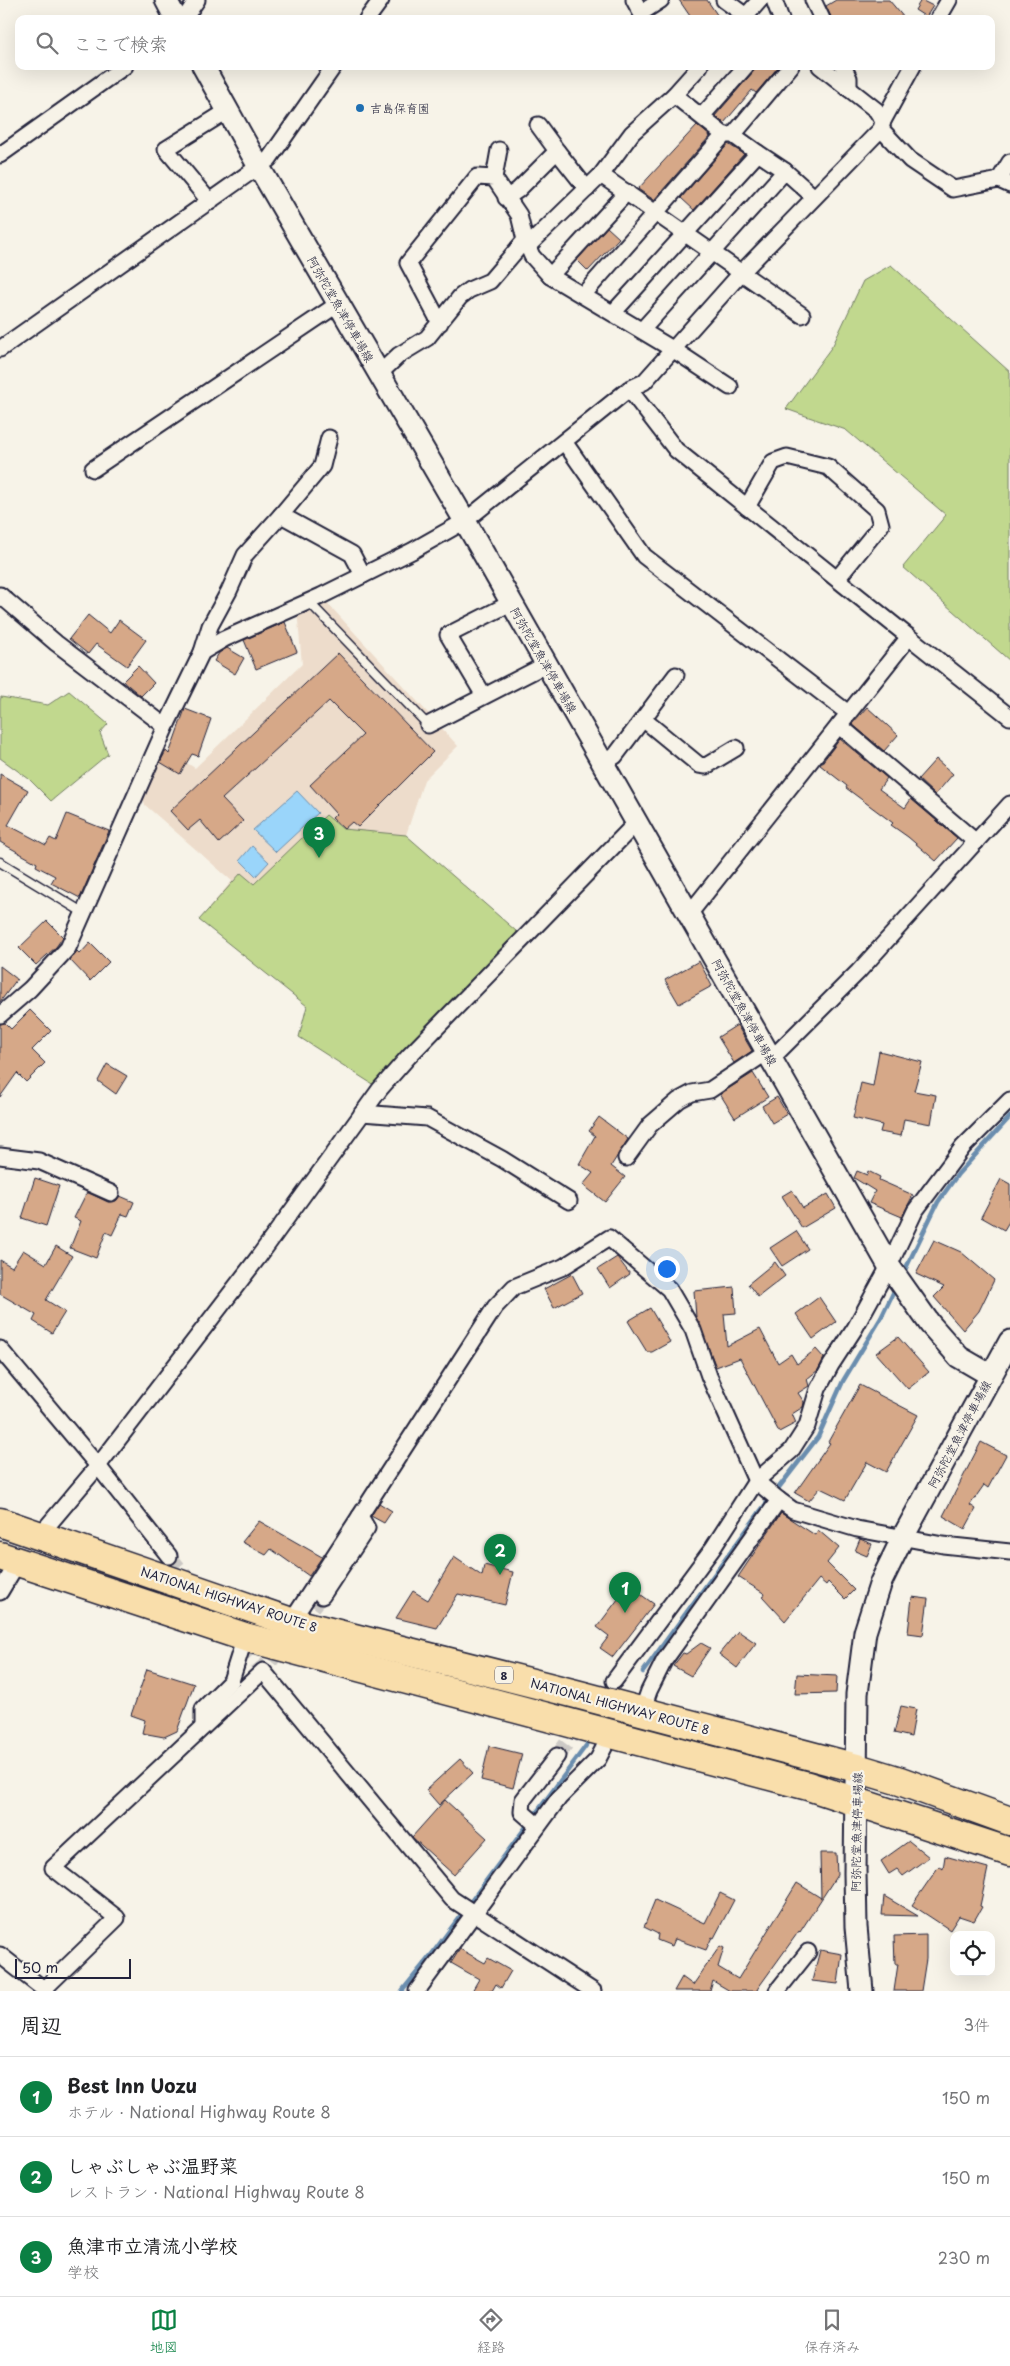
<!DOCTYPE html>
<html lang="ja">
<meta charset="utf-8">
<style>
:root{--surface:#fff;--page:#f6f6f6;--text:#202124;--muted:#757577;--line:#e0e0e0;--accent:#0b8043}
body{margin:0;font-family:"Playpen Sans","Klee One",sans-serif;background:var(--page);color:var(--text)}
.controls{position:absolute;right:15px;bottom:15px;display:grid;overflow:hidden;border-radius:10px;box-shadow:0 5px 20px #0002}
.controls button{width:45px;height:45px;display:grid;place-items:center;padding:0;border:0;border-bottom:1px solid var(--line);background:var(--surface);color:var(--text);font:25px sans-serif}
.scale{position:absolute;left:15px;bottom:12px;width:116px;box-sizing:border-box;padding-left:5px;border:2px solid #22223b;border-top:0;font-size:14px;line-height:18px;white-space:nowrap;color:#22223b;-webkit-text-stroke:4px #f7f3e8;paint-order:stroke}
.you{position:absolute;left:666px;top:1268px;width:18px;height:18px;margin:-12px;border:4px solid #fff;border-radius:50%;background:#1a73e8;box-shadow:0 0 0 8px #1a73e833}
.badge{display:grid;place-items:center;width:32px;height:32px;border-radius:50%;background:var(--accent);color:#fff;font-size:16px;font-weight:700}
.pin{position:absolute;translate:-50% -41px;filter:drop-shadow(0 1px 2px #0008)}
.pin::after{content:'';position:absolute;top:26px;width:18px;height:15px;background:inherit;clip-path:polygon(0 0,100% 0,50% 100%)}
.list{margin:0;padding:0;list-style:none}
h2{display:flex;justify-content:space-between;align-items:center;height:65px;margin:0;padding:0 20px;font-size:21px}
h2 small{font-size:16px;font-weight:400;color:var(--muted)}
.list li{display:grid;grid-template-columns:32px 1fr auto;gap:15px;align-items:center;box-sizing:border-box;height:80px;padding:0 20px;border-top:1px solid var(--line)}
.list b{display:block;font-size:19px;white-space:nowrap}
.list p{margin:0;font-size:16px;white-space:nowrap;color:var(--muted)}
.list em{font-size:16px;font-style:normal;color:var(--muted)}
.icon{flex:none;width:28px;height:28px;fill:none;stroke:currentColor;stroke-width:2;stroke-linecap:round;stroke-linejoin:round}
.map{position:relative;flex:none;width:1010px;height:1991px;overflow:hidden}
.search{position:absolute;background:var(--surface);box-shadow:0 5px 20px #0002;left:15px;right:15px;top:15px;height:55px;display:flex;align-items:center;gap:12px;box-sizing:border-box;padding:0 18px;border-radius:10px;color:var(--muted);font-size:19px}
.sheet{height:305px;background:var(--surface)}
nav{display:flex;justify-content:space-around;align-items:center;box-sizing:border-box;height:70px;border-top:1px solid var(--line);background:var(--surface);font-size:14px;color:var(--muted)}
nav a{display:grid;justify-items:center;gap:2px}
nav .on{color:var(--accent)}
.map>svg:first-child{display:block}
</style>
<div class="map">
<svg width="1010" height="1991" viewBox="0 0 1010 1991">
<rect width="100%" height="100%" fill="#f7f3e8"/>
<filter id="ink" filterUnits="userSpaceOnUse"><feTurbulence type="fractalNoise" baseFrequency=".02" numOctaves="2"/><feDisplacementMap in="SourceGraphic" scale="10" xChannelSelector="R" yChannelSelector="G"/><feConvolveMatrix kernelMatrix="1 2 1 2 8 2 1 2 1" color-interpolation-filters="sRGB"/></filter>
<g filter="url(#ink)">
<path fill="#eddccb" d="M321 596 458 746 424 780 406 835 524 938 380 1089 299 1037 307 1006 199 920 232 881 145 805 143 799 164 749 195 768 302 664 297 610Z"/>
<g fill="#c1d88e" stroke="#727d64">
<path d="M891 265 1010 372V661L903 567 946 515 846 430 786 409 833 345 863 281Z"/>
<path d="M69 691 108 724 100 733 108 754 51 801 29 779 0 758V701L1 697 48 705Z"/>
<path d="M326 815 343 829 406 835 524 938 380 1089 299 1037 307 1006 199 920 241 873 254 884Z"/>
</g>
<g fill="#9ad5fa" stroke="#6a8dae">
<path d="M297 791 318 813 276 852 253 830Z"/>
<path d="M252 846 269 862 256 876 240 860Z"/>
</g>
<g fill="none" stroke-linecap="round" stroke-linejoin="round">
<g stroke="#6a8dae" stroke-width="4.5">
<path d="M903 1274 938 1202 958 1174 1010 1117"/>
<path d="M643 1672 759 1513 818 1437 843 1381 881 1318 896 1287"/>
<path d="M402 1991 432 1954 588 1743"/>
</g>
</g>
<g fill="#d6a888" stroke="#22223b">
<path d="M679 0H707L720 19H692Z"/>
<path d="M836 0H889L905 19H832L826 6Z"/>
<path d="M921 0 933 6 926 17 915 10Z"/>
<path d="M755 66H779L756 93 752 90 724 123 715 116 753 72Z"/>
<path d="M697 125 710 136 654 200 638 189Z"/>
<path d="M728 144 744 154 694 210 681 198Z"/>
<path d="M607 227 619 238 588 271 577 260Z"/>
<path d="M88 615 110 633 119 620 146 640 127 666 96 644 88 654 69 639Z"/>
<path d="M285 622 297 652 256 669 244 640Z"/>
<path d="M227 648 244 658 235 674 214 661 219 653Z"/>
<path d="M338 653 433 752 358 827 352 822 344 829 332 818 336 814 310 785 363 735 329 701 222 799 243 821 230 833 219 843 200 820 188 830 170 811Z"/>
<path d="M138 666 154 683 141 696 123 681Z"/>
<path d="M867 707 898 735 884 751 852 724Z"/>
<path d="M185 709 211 719 198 756 192 754 180 774 160 762 166 751 169 754Z"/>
<path d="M840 739 887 778 879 789 905 808 911 799 957 838 936 861 908 837 891 825 893 823 846 788 847 786 820 765Z"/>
<path d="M936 759 953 774 935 795 918 779Z"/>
<path d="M0 774 28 790 8 825 46 845 50 838 56 841 67 814 109 831 80 898 51 883 55 876 36 866 37 863 0 842Z"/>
<path d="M47 921 63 937 56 947 36 965 19 948Z"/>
<path d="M90 943 109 962 90 981 70 960 77 951 80 954Z"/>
<path d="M699 961 712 986 679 1004 665 980Z"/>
<path d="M0 966 17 979 0 1002Z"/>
<path d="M30 1010 51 1031 32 1050 45 1063 26 1082 17 1073 0 1097V1024L5 1023 11 1029Z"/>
<path d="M737 1025 752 1051 734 1063 718 1037Z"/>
<path d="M879 1051 922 1062 914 1091 936 1095 931 1124 904 1119 901 1136 880 1132 882 1125 853 1118 861 1083 873 1086Z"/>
<path d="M107 1064 127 1076 116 1094 98 1081Z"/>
<path d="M753 1073 768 1097 735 1118 720 1094Z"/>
<path d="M777 1097 787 1114 772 1123 762 1106Z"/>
<path d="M599 1117 628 1139 611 1166 625 1177 605 1202 583 1185 593 1173 579 1164 595 1136 589 1131Z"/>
<path d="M857 1171 867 1175 868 1171 880 1177 879 1180 913 1195 902 1217 869 1203 875 1191 854 1178Z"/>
<path d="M35 1178 59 1186 46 1226 22 1218Z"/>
<path d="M1001 1179 1010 1184V1220L1004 1230 981 1217Z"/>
<path d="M792 1190 803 1208 828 1194 836 1208 802 1228 782 1196Z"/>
<path d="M87 1192 108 1202 116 1201 120 1196 134 1202 128 1216 122 1214 112 1235 106 1232 96 1258 70 1248 81 1221 74 1218Z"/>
<path d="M796 1231 808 1249 782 1266 770 1248Z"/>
<path d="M934 1240 961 1252 994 1280 979 1311 963 1330 934 1297 944 1287 916 1274Z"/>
<path d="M56 1246 72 1256 46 1300 65 1312 52 1333 33 1321 36 1315 0 1294V1260L12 1267 23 1250 46 1264Z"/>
<path d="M617 1257 630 1274 610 1288 598 1269Z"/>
<path d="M775 1262 785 1276 758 1297 748 1284Z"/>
<path d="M572 1274 582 1293 554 1308 544 1289Z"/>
<path d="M734 1287 736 1313 724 1314 727 1346 760 1329 778 1363 791 1354 797 1364 816 1349 824 1358 818 1370 807 1379 809 1386 798 1393 804 1402 803 1407 792 1414 796 1423 779 1432 740 1358 716 1367 696 1317 694 1291Z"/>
<path d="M819 1297 836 1322 813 1339 796 1314Z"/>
<path d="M650 1308 670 1342 652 1352H647L628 1321Z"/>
<path d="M898 1337 929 1372 908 1389 876 1353Z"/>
<path d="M860 1385 918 1415 886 1472 867 1462 845 1500 820 1488 809 1501 795 1493 830 1443 828 1442Z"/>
<path d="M981 1442 1006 1455 988 1488 984 1485 970 1505 976 1509 965 1529 943 1516Z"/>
<path d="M379 1503 392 1511 384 1523 371 1516Z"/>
<path d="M781 1513 815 1535 818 1530 839 1548 827 1563 854 1590 845 1599 828 1582 826 1585 819 1579 785 1621 763 1597 765 1594 738 1577Z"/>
<path d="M259 1521 322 1557 309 1576 271 1549 266 1555 242 1542Z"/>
<path d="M860 1539 872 1544 867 1556 855 1551Z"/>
<path d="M454 1557 482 1576 484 1565 513 1572 505 1605 458 1594 437 1628 396 1618 413 1591 428 1600Z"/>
<path d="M625 1590 636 1599 640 1594 654 1604 613 1657 600 1648 609 1636 597 1627Z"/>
<path d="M912 1597 928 1599 923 1635 908 1633Z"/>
<path d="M738 1631 756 1643 737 1668 719 1654Z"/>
<path d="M701 1643 710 1648 691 1676 673 1666 683 1653 686 1654Z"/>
<path d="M147 1669 194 1684 177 1731 164 1737 142 1733 145 1720 131 1715Z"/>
<path d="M797 1674 837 1676 836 1693 795 1694Z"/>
<path d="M901 1706 916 1709 911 1737 894 1733Z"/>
<path d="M489 1746 522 1754 513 1788 481 1780Z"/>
<path d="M460 1759 473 1773 439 1805 426 1790Z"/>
<path d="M445 1800 487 1838 454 1875 412 1837Z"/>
<path d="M909 1841 929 1857 903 1876 897 1869 889 1874 881 1861Z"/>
<path d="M820 1853H836L837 1875 800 1932 799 1931 758 1988 757 1990 758 1991H730L713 1981 710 1991H674L682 1977 693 1985 720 1946 724 1948 718 1967 738 1979 797 1883 821 1898Z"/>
<path d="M945 1856 988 1868 980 1906 982 1907 974 1921 959 1916 950 1930 912 1905 939 1866 943 1869Z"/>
<path d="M720 1893 734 1900 714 1938 712 1937 706 1950 675 1939 672 1946 657 1940 658 1934 644 1927 655 1900 705 1923Z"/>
<path d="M884 1896 918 1916 882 1915Z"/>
<path d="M926 1935V1959L921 1991H894L898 1964H895L894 1936Z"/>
<path d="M460 1949 485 1963 488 1958 511 1971 501 1988 496 1984 492 1991H472L479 1979 451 1963Z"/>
<path d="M820 1950 842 1954 838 1984 812 1981Z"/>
</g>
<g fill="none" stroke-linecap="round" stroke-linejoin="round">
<g stroke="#ccc9c5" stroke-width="15" stroke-dasharray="15 8" stroke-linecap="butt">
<path d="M169 1556 263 1671 322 1596"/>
<path d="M557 1756 614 1681"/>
</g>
<defs>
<g id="lane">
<path d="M308 601 428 725"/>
<path d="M0 862 84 913"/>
</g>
<g id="street">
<path d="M634 0 641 13 661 0"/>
<path d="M724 0 746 16 760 0"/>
<path d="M774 0 781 19"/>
<path d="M813 0 822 19"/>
<path d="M184 19 197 0"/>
<path d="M367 19 381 0"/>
<path d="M938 19 949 0"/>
<path d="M820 66 876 110 883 121"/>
<path d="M843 66 849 78V89"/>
<path d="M674 95 700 66"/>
<path d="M702 116 746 66"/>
<path d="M881 129 910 160 953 189 999 180 1010 185"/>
<path d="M733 135 791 66"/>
<path d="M557 151 587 189"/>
<path d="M0 155 125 66"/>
<path d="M785 171 814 197"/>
<path d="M601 175 802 315"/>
<path d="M494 178 499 150"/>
<path d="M999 180 1010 162"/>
<path d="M506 198 518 190 557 151 538 125"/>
<path d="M210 202 166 149 227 111"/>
<path d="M525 240 532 256 550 276 674 350 730 387"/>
<path d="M528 246 601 175 632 133 674 95 724 135"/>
<path d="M550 276 627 192"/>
<path d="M583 295 724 135H733L758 153 613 313"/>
<path d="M642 330 785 171 758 153"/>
<path d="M0 349 269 159 334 66"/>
<path d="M379 374 399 355 427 338 460 297 469 290 490 281 525 240 519 215 494 178 477 177 408 263 440 323"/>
<path d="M629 389 676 450 909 637"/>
<path d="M329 438 322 466 281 515 352 554 363 575"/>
<path d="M565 443 644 556 848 713"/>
<path d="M93 469 338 304"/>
<path d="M747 507 773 462 787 457 828 467 877 510 881 525 837 579"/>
<path d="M0 595 56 643 161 723 167 724"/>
<path d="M202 652 210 626 229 591 245 555 281 515"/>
<path d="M480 689 448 635 511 603"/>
<path d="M643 719 699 765 706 766 736 748"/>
<path d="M428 725 547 664"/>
<path d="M839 725 976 842"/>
<path d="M603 763 615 756 676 675"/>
<path d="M690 913 909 637 1010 717"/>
<path d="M0 1015 30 989 68 948 167 724 202 652 224 639 321 596 412 551 465 521 629 389 644 382 742 272 881 129 883 121 913 66"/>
<path d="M771 1059 858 972 1010 804"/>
<path d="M362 1113 427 1118 502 1159 569 1201"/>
<path d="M0 1156 39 1161 111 1193"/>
<path d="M626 1158 650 1125 679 1100 692 1093 710 1090 767 1052"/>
<path d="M0 1349 98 1466 169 1556"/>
<path d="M39 1536 98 1466 257 1259 380 1089 409 1056 637 822"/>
<path d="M0 1592 18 1562"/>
<path d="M322 1596 367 1528 360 1516 495 1307 514 1287 563 1267 609 1238 669 1289 693 1330 709 1376 756 1481 779 1500"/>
<path d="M291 1622 360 1516"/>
<path d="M614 1681 713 1548 756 1481 791 1451 807 1426 818 1389 831 1365 855 1328 889 1266 915 1211 963 1147 1010 1100"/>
<path d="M642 1711 649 1691 664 1661 779 1500 793 1510 857 1529 943 1545 1010 1552"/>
<path d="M203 1727V1709L231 1681 245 1637"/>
<path d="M538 1826 522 1812 523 1800 557 1756"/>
<path d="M0 1955 46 1991"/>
<path d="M44 1989 117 1918 53 1868 263 1671 452 1899 593 1991"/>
<path d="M417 1991 559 1798 598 1759 611 1734"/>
<path d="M777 1991 808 1952"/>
</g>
<g id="secondary">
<path d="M166 0 176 19"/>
<path d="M203 66 259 167 465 521 889 1266 930 1324 959 1357 990 1375"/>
<path d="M862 1991 856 1927 855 1873 857 1694 865 1632 881 1582 903 1537 1010 1341"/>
</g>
<g id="highway">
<path d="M0 1522 291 1622 576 1694 857 1768 900 1781 1010 1821"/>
<path d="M0 1556 245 1637 808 1786 1010 1852"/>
</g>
</defs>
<use href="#lane" stroke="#22223b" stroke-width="11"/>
<use href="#street" stroke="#22223b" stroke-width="19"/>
<use href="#secondary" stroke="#22223b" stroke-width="25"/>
<use href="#highway" stroke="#22223b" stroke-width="31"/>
<use href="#lane" stroke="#f7f3e8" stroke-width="8"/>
<use href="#street" stroke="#f7f3e8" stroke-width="15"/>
<use href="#secondary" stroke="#f7f3e8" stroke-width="21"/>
<use href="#highway" stroke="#f9deab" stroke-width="28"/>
</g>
</g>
<circle fill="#1f6fb2" stroke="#f7f3e8" stroke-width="2" cx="360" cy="108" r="5"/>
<g text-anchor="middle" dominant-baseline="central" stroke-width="4.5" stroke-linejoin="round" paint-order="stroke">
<rect fill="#f7f3e8" stroke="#62616f" stroke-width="1" x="495" y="1666.5" width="18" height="17" rx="4"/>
<g font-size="11" font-weight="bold" fill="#22223b">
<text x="504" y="1675">8</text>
</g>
<g font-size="12" fill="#22223b" stroke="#f7f3e8" text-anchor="start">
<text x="370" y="108">吉島保育園</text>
</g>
<g font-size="12" fill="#22223b" stroke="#f7f3e8">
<text transform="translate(341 309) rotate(60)">阿弥陀堂魚津停車場線</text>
<text transform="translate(544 660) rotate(60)">阿弥陀堂魚津停車場線</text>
<text transform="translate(745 1012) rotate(61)">阿弥陀堂魚津停車場線</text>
<text transform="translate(959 1434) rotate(-62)">阿弥陀堂魚津停車場線</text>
<text transform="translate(229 1599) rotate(18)">NATIONAL HIGHWAY ROUTE 8</text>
<text transform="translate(620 1706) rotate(15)">NATIONAL HIGHWAY ROUTE 8</text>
<text transform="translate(856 1832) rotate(-89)">阿弥陀堂魚津停車場線</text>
</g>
</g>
</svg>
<div class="controls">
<button><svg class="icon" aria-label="locate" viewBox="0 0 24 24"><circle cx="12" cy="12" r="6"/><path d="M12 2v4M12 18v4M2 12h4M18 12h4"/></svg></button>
</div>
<div class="scale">50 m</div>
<div class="you"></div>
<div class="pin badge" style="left:625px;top:1613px">1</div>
<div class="pin badge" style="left:500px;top:1575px">2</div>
<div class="pin badge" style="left:319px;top:858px">3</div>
<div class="search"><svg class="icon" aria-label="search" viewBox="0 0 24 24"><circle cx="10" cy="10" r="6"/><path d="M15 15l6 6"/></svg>ここで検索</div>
</div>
<section class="sheet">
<h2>周辺<small>3件</small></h2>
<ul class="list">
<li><span class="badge">1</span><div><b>Best Inn Uozu</b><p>ホテル · National Highway Route 8</p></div><em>150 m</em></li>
<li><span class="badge">2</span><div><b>しゃぶしゃぶ温野菜</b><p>レストラン · National Highway Route 8</p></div><em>150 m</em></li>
<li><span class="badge">3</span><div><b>魚津市立清流小学校</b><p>学校</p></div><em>230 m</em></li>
</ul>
</section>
<nav>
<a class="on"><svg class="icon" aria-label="map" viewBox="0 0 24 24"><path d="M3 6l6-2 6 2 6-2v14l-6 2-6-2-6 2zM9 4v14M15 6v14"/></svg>地図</a>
<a><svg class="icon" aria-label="directions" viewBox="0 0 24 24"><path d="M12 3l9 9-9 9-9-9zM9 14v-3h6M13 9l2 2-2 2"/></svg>経路</a>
<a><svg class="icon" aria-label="saved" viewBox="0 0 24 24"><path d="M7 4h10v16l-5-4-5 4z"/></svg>保存済み</a>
</nav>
